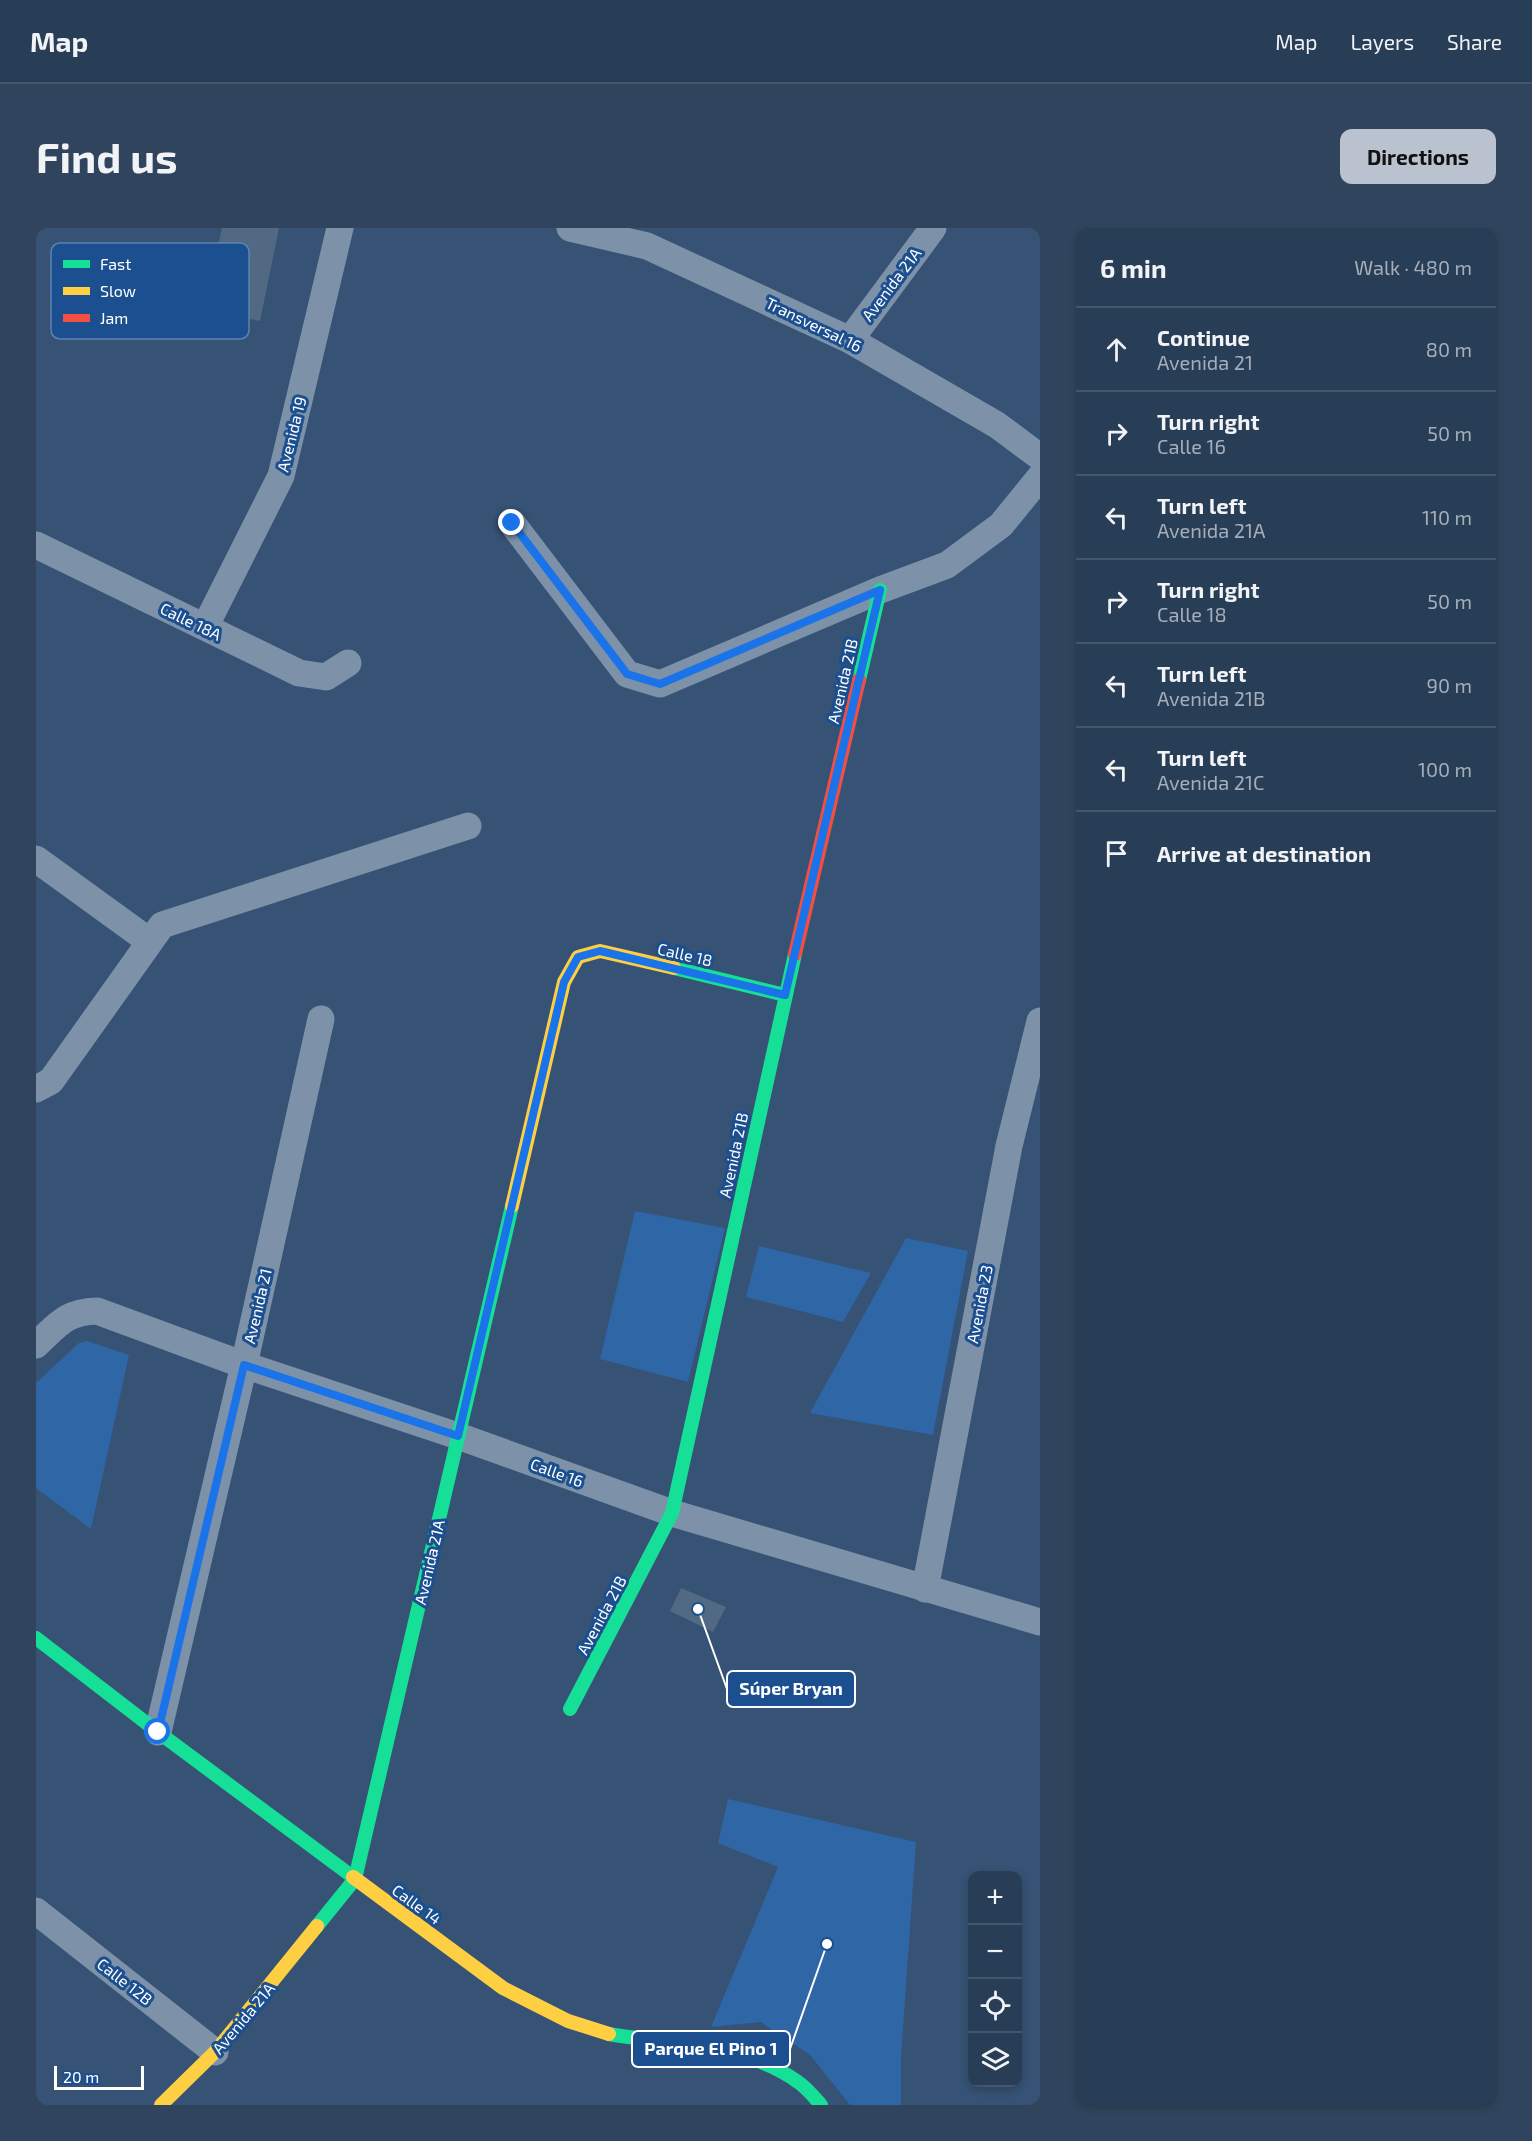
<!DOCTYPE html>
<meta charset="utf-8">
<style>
:root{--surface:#283e57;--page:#30455d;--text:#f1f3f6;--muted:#a5aeba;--line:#44576d;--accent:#b9c2ce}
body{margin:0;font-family:"Exo 2",sans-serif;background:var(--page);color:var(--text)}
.controls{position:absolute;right:18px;bottom:18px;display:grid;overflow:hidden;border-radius:12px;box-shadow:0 3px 9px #0003}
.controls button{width:54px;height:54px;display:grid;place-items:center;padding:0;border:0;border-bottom:2px solid var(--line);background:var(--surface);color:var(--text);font:30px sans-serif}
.scale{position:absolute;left:18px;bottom:15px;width:90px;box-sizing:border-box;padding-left:6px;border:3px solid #fff;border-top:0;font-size:16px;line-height:21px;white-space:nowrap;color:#fff;-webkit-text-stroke:4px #1b4f8f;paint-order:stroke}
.stop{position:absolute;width:18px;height:18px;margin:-14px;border:4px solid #1a73e8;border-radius:50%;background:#fff}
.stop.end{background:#1a73e8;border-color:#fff;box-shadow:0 2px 6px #0008}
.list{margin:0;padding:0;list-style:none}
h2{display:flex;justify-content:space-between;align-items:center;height:78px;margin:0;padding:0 24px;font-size:26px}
h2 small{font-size:20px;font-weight:400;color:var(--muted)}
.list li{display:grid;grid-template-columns:39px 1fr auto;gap:18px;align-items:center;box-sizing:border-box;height:84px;padding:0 24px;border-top:2px solid var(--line)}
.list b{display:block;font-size:22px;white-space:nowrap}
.list p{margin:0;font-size:20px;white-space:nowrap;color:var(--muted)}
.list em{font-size:20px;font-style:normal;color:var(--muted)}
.icon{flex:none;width:33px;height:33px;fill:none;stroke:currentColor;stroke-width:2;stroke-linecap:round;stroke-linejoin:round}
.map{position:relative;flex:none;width:1004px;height:1877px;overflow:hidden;border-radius:12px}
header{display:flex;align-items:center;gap:36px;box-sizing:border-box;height:84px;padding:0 30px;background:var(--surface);border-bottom:2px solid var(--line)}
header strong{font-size:28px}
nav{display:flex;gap:33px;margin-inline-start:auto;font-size:21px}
.intro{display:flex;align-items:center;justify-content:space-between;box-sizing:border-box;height:144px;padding:0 36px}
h1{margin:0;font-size:42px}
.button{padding:15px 27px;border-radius:12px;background:var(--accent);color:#111;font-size:21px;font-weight:700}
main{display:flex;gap:36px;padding:0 36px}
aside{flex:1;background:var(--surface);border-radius:12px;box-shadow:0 3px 9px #0003}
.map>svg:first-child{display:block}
</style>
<header>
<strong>Map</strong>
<nav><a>Map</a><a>Layers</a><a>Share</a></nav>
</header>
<div class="intro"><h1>Find us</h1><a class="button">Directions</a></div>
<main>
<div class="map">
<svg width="1004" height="1877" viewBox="0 0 1004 1877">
<rect width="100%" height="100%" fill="#365274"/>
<g fill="#2f66a5">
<path d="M599 983 689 1000 652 1154 564 1131Z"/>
<path d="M870 1010 932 1023 897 1207 774 1185Z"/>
<path d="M723 1018 835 1045 807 1094 710 1069Z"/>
<path d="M51 1113 93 1127 55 1301 0 1260V1155L43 1115Z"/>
<path d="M692 1571 880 1614 865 1830V1877H814L774 1827 725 1794 675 1799 742 1639 682 1615Z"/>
</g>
<g fill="#526984">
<path d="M186 0H243L224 93 169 81Z"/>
<path d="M645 1360 690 1379 677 1404 634 1383Z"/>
</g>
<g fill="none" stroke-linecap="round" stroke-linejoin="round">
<g stroke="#7d92a8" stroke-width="27">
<path d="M534 0 611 18 814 112 961 197 1004 229"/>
<path d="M814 112 897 0"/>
<path d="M476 295 591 446 624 456 844 362 911 337 965 297 1004 249"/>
<path d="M0 317 263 445 290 449 312 435"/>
<path d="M169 399 245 248 304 0"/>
<path d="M0 631 113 713"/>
<path d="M0 861 15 853 126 697 432 598"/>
<path d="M0 1117C22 1097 29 1084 61 1083L208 1137 422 1208 636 1285 1004 1394"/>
<path d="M889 1361 973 918 1004 793"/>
<path d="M122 1504 208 1137 285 791"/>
<path d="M0 1683 179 1824"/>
</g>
<g stroke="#16e098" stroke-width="14">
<path d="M823 452 844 362"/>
<path d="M638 740 749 767"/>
<path d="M0 1410 122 1504 317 1649"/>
<path d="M534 1481 636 1285 759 726"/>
<path d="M281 1698 319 1651 476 978"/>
<path d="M573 1806C636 1817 708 1815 762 1854 771 1860 778 1869 785 1877"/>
</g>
<g stroke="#ffcf43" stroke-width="14">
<path d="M476 978 528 754 542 729 564 723 638 740"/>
<path d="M317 1649 467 1760 532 1793 573 1806"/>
<path d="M125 1877 179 1824 281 1698"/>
</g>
<path stroke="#f24e42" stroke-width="14" d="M759 726 823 452"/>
</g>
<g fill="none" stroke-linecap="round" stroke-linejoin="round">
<path stroke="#1a73e8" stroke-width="8" d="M122 1504 208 1137 422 1208 528 754 542 729 564 723 749 767 844 362 624 456 591 446 476 295"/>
</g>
<g text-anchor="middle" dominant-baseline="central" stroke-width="6" stroke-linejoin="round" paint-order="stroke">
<g font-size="16" fill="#fff" stroke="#1b4f8f">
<text transform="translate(855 56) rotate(-53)">Avenida 21A</text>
<text transform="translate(778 96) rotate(26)">Transversal 16</text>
<text transform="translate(255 206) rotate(-76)">Avenida 19</text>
<text transform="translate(155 393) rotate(26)">Calle 18A</text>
<text transform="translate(806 453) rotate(-77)">Avenida 21B</text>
<text transform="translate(649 726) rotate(13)">Calle 18</text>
<text transform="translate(697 927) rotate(-78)">Avenida 21B</text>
<text transform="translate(943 1076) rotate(-79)">Avenida 23</text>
<text transform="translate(221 1078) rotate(-77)">Avenida 21</text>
<text transform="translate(521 1244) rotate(20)">Calle 16</text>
<text transform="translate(393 1334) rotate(-77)">Avenida 21A</text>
<text transform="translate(565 1387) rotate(-62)">Avenida 21B</text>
<text transform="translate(381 1676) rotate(36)">Calle 14</text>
<text transform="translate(89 1753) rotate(38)">Calle 12B</text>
<text transform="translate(207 1790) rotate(-50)">Avenida 21A</text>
</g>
</g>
<rect x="15" y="15" width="198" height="96" rx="9" fill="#1b4f8f" stroke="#5f84b1" stroke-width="1.5"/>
<rect x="27" y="32" width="27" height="8" fill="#16e098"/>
<rect x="27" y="59" width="27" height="8" fill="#ffcf43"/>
<rect x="27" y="86" width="27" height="8" fill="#f24e42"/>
<g font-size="16" fill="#fff">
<text x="64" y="42">Fast</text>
<text x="64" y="69">Slow</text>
<text x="64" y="96">Jam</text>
</g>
<path fill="none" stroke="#fff" stroke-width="2" d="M662 1381L691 1461M791 1716L754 1821"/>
<g fill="#fff" stroke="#1b4f8f" stroke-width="2">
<circle cx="662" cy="1381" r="6"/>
<circle cx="791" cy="1716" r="6"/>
</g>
<g fill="#1b4f8f" stroke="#fff" stroke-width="2">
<rect x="691" y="1443" width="128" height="36" rx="6"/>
<rect x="596" y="1803" width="158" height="36" rx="6"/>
</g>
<g font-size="18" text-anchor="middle" font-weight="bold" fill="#fff">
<text x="755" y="1467">Súper Bryan</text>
<text x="675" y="1827">Parque El Pino 1</text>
</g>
</svg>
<div class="controls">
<button>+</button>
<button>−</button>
<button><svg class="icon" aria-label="locate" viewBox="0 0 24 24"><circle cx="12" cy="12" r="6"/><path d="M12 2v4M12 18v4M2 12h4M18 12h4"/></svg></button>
<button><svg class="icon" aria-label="layers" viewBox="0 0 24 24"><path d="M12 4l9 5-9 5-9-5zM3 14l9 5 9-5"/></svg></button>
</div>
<div class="scale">20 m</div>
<div class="stop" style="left:122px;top:1504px"></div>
<div class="stop end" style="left:476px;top:295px"></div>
</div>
<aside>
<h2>6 min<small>Walk · 480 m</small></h2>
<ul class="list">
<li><svg class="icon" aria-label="ahead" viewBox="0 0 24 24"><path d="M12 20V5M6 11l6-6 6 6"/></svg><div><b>Continue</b><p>Avenida 21</p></div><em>80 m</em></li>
<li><svg class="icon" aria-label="right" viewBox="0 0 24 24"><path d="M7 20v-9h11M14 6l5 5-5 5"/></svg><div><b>Turn right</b><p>Calle 16</p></div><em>50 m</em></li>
<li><svg class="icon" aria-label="left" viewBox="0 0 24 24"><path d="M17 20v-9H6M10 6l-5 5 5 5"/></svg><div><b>Turn left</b><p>Avenida 21A</p></div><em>110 m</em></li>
<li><svg class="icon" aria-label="right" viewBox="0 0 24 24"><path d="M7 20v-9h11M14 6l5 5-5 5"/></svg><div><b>Turn right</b><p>Calle 18</p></div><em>50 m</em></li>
<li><svg class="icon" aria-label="left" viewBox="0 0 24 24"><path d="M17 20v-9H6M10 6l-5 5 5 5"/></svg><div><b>Turn left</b><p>Avenida 21B</p></div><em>90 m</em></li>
<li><svg class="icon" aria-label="left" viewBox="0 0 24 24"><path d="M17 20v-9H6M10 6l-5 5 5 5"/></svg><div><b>Turn left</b><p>Avenida 21C</p></div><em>100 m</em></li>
<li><svg class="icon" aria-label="arrive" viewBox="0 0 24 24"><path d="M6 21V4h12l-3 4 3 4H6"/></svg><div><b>Arrive at destination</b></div></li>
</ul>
</aside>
</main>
